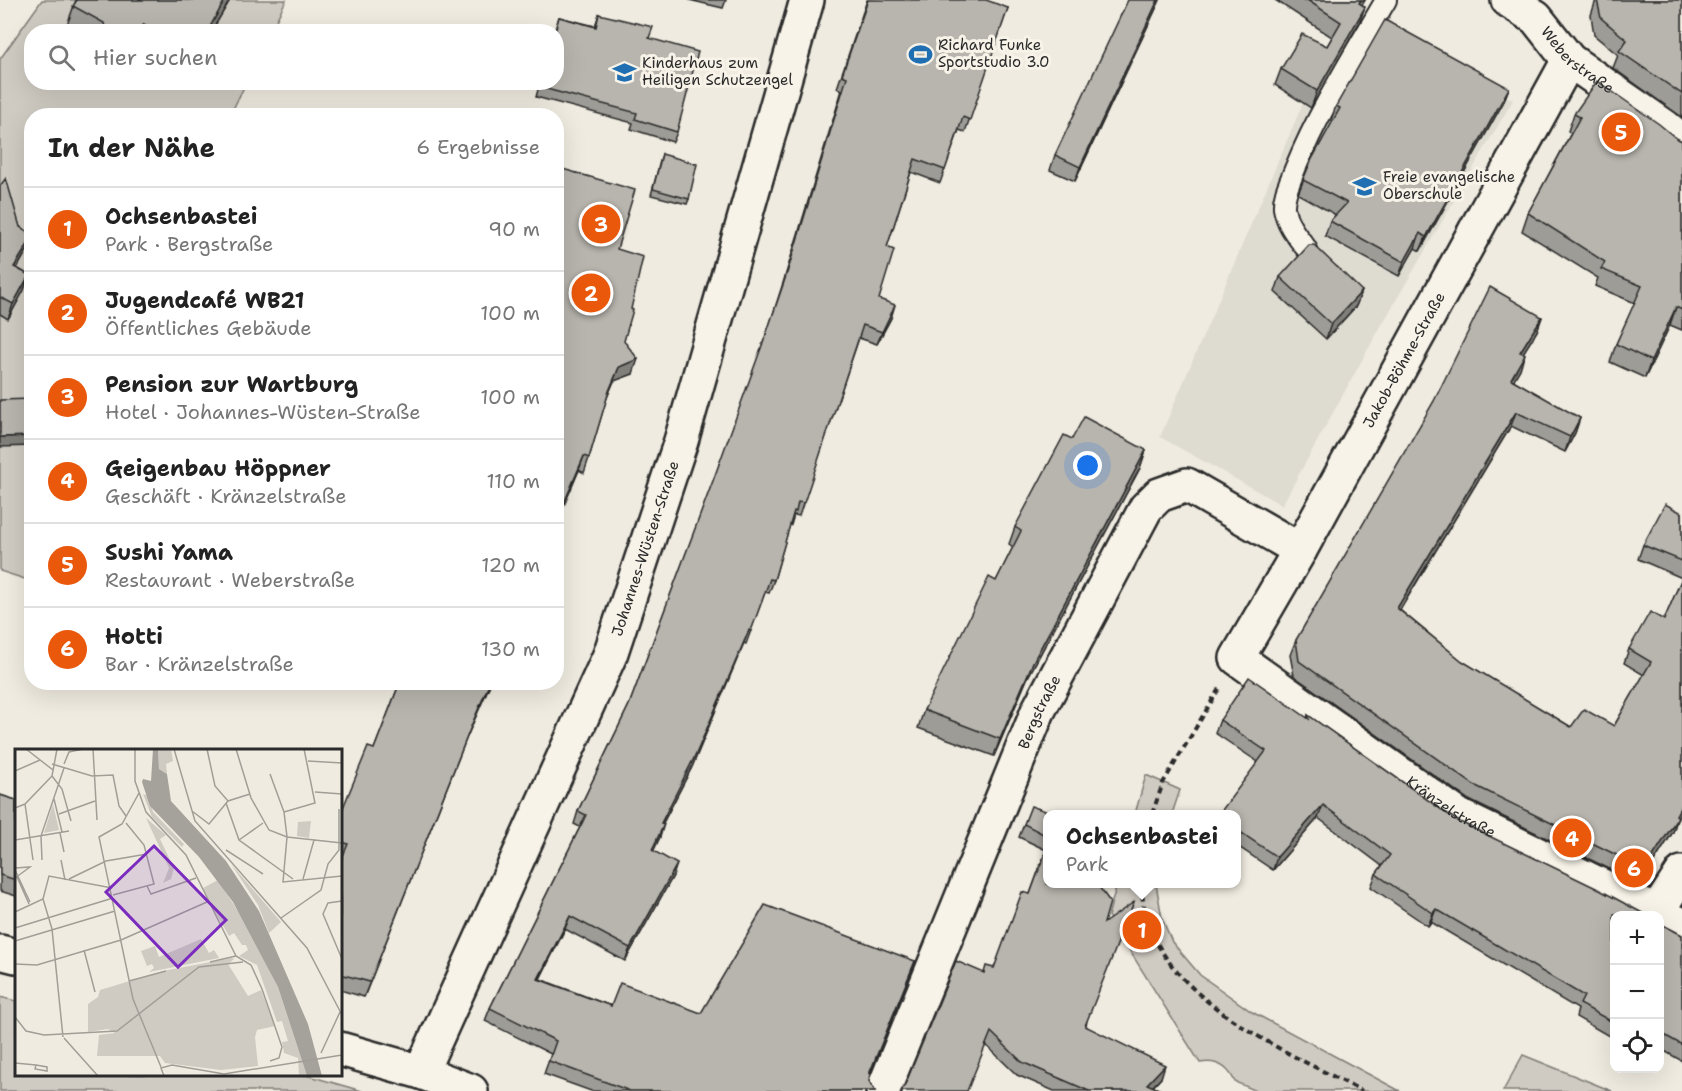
<!DOCTYPE html>
<html lang="de">
<meta charset="utf-8">
<style>
:root{--surface:#fff;--page:#f6f6f6;--text:#222;--muted:#767676;--line:#e0e0e0;--accent:#ea580c}
body{margin:0;font-family:"Shantell Sans",sans-serif;background:var(--page);color:var(--text)}
.controls{position:absolute;right:18px;bottom:18px;display:grid;overflow:hidden;border-radius:12px;box-shadow:0 6px 24px #0002}
.controls button{width:54px;height:54px;display:grid;place-items:center;padding:0;border:0;border-bottom:2px solid var(--line);background:var(--surface);color:var(--text);font:30px sans-serif}
.you{position:absolute;left:1088px;top:466px;width:21px;height:21px;margin:-15px;border:4px solid #fff;border-radius:50%;background:#1a73e8;box-shadow:0 0 0 9px #1a73e833}
.badge{display:grid;place-items:center;width:39px;height:39px;border-radius:50%;background:var(--accent);color:#fff;font-size:20px;font-weight:700}
.pin{position:absolute;translate:-50% -50%;border:3px solid #fff;box-shadow:0 2px 6px #0006}
.popup{position:absolute;left:1043px;top:810px;width:198px;height:78px;box-sizing:border-box;display:grid;place-content:center;border-radius:12px;background:var(--surface);filter:drop-shadow(0 2px 4px #0005);font-size:20px;white-space:nowrap;color:var(--muted)}
.popup b{font-size:22px;color:var(--text)}
.popup::after{content:'';position:absolute;left:50%;top:100%;margin-left:-12px;border:12px solid transparent;border-top-color:var(--surface)}
.list{margin:0;padding:0;list-style:none}
h2{display:flex;justify-content:space-between;align-items:center;height:78px;margin:0;padding:0 24px;font-size:26px}
h2 small{font-size:20px;font-weight:400;color:var(--muted)}
.list li{display:grid;grid-template-columns:39px 1fr auto;gap:18px;align-items:center;box-sizing:border-box;height:84px;padding:0 24px;border-top:2px solid var(--line)}
.list b{display:block;font-size:22px;white-space:nowrap}
.list p{margin:0;font-size:20px;white-space:nowrap;color:var(--muted)}
.list em{font-size:20px;font-style:normal;color:var(--muted)}
.icon{flex:none;width:33px;height:33px;fill:none;stroke:currentColor;stroke-width:2;stroke-linecap:round;stroke-linejoin:round}
.map{position:relative;flex:none;width:1682px;height:1091px;overflow:hidden}
.search{position:absolute;background:var(--surface);box-shadow:0 6px 24px #0002;left:24px;top:24px;width:540px;height:66px;display:flex;align-items:center;gap:15px;box-sizing:border-box;padding:0 21px;border-radius:24px;color:var(--muted);font-size:22px}
.panel{position:absolute;background:var(--surface);box-shadow:0 6px 24px #0002;left:24px;top:108px;width:540px;height:582px;border-radius:24px}
.map>svg:first-child{display:block}
</style>
<div class="map">
<svg width="1682" height="1091" viewBox="0 0 1682 1091">
<rect width="100%" height="100%" fill="#efebe0"/>
<filter id="ink" filterUnits="userSpaceOnUse"><feTurbulence type="fractalNoise" baseFrequency=".0167" numOctaves="2"/><feDisplacementMap in="SourceGraphic" scale="12" xChannelSelector="R" yChannelSelector="G"/><feConvolveMatrix kernelMatrix="1 2 1 2 8 2 1 2 1" color-interpolation-filters="sRGB"/></filter>
<g filter="url(#ink)">
<path fill="#dedbd1" d="M1355 17 1513 100 1381 326 1282 505 1160 437 1303 103Z"/>
<g fill="#cfcbc2" stroke="#7d7b76" stroke-width="1.5">
<path d="M42 0H286L271 31 32 32V82L246 83 230 115 32 116 31 581 0 571V59Z"/>
<path d="M1146 775 1180 790 1172 814H1135Z"/>
<path d="M1117 884H1156L1162 918 1172 942 1200 975 1252 1012 1400 1091H1257L1235 1082C1228 1066 1216 1060 1200 1063L1108 916Z"/>
<path d="M0 997 16 1001V1074L306 1075 362 1091H0Z"/>
<path d="M1523 1055 1612 1091H1503Z"/>
</g>
<g fill="none" stroke-linecap="round" stroke-linejoin="round">
<defs>
<path id="service" d="M1306 248C1296 235 1287 225 1284 208 1283 195 1290 182 1295 169 1319 110 1354 55 1386 0"/>
<g id="minor">
<path id="s1" d="M1508 0 1536 18 1569 60 1664 126 1682 141"/>
<path id="s2" d="M1569 60 1300 550 1237 658 1459 816 1682 925"/>
<path d="M1656 913 1682 873"/>
<path d="M0 952 16 956"/>
<path d="M340 1049 421 1072 471 1091"/>
<path id="s3" d="M421 1072 610 655 681 441 807 0"/>
<path id="s4" d="M883 1091 1038 711 1146 508 1159 495 1187 485 1300 550"/>
</g>
</defs>
<use href="#service" stroke="#2b2b2b" stroke-width="24"/>
<use href="#minor" stroke="#2b2b2b" stroke-width="38"/>
<g stroke="#2b2b2b" stroke-width="4" stroke-dasharray="6 4.5" stroke-linecap="butt">
<path d="M1152 814 1163 783 1220 687"/>
<path d="M1142 884C1141 991 1281 1049 1362 1091"/>
</g>
<use href="#service" stroke="#f7f3e8" stroke-width="20"/>
<use href="#minor" stroke="#f7f3e8" stroke-width="33"/>
</g>
<g fill="#9e9c96" stroke="#2b2b2b" stroke-width="1.5">
<path d="M76 0H230L211 32H78L67 25Z"/>
<path d="M689 0H726L723 8Z"/>
<path d="M867 0 1008 8 965 132 959 130 940 183 911 172 887 247 879 299 891 318 877 344 859 338 799 516 794 515 791 525 790 524 774 580 769 593 765 592 746 644 744 643 692 767 663 823 660 837 653 851 673 876 625 961 565 929 540 979 611 1006 701 1013 915 961 870 1073 869 1081 875 1091H591L544 1074 551 1054 485 1021 490 1008 580 827 574 824 578 811 629 705 714 479 765 339 783 283 842 90 837 88Z"/>
<path d="M1160 0 1075 181 1050 170 1055 155Z"/>
<path d="M1275 0H1365L1362 5 1359 23 1311 108 1275 85 1281 69 1327 46 1332 37Z"/>
<path d="M1596 0H1682V117L1613 68 1618 55 1594 35 1591 15Z"/>
<path d="M599 14 677 132 673 142 631 129 633 123 536 97 540 82H556V32H554L559 17 595 26Z"/>
<path d="M1509 88 1503 103 1420 251 1415 248 1399 276 1325 236 1330 221 1336 215 1298 194 1311 161 1333 121 1331 120 1336 106Z"/>
<path d="M1574 114 1676 138 1682 141V330L1670 325 1645 378 1610 362 1616 344 1635 303 1595 286 1598 278 1522 231 1528 213 1571 133 1568 131Z"/>
<path d="M662 154 689 199 687 204 651 195Z"/>
<path d="M556 167 617 249 631 309 624 341 633 374 614 381 607 397 589 458 584 473 579 470 556 524Z"/>
<path d="M0 186 20 227 32 234V239L28 249 17 268 29 275 24 290 8 319 0 314Z"/>
<path d="M1280 277 1362 291 1356 306 1326 339 1275 292Z"/>
<path d="M1542 317 1537 331 1523 353 1520 369 1513 380 1580 418 1575 433 1565 452 1511 426 1400 610 1462 661 1571 727 1614 726 1644 675 1624 663 1629 649 1664 620 1682 578 1638 559 1643 545 1682 513V809L1678 816 1673 832 1640 884 1469 800 1294 676 1290 655 1296 640Z"/>
<path d="M1072 439 1146 450 1140 468 1027 679 994 756 918 728 924 710 996 581 1013 547 1009 544 1015 527Z"/>
<path d="M400 682H491L466 739 364 997 340 990V863L342 858H340V815L374 749Z"/>
<path d="M1308 715 1456 820 1614 915V1039L1576 1017 1578 1009 1431 922 1428 926 1371 887 1376 874 1382 866 1318 818 1273 870 1236 845V814L1258 762 1215 733 1220 720 1307 718Z"/>
<path d="M0 795 16 800V896L0 891Z"/>
<path d="M1047 814V884L1104 923 1086 1026 1161 1078 1153 1087 1163 1091H1054L1017 1075 986 1045 984 973 994 968 1030 894 1046 850 1019 837 1024 824Z"/>
<path d="M1659 923 1682 935V1061L1659 1048Z"/>
</g>
<g fill="#817f7a" stroke="#2b2b2b" stroke-width="1.5">
<path d="M225 0H230L211 32H207Z"/>
<path d="M1158 0H1160L1075 181 1080 167Z"/>
<path d="M1361 0H1365L1353 20 1359 3Z"/>
<path d="M1365 7 1359 23 1311 108 1317 91Z"/>
<path d="M1509 88 1503 103 1420 251 1426 237Z"/>
<path d="M1420 233 1415 248 1399 276 1404 262Z"/>
<path d="M32 238 28 249 9 281 14 267Z"/>
<path d="M29 275 24 290 8 319 13 304Z"/>
<path d="M1362 291 1356 306 1326 339 1331 324Z"/>
<path d="M895 305 891 318 877 344 882 332Z"/>
<path d="M1676 307 1670 325 1645 378 1651 361Z"/>
<path d="M1542 317 1537 331 1515 366 1520 352Z"/>
<path d="M1525 354 1520 369 1506 394 1511 379Z"/>
<path d="M638 359 633 374 614 381 604 405 619 367Z"/>
<path d="M1516 412 1511 426 1392 623 1397 608Z"/>
<path d="M1580 418 1575 433 1565 452 1570 437Z"/>
<path d="M32 436V446L0 447V437Z"/>
<path d="M1146 450 1140 468 1027 679 994 756 1000 739 1033 662Z"/>
<path d="M584 456 579 470 556 524V522Z"/>
<path d="M749 630 692 767 656 836 661 823Z"/>
<path d="M490 682H491L466 739 364 997 472 724Z"/>
<path d="M1682 804V809L1671 829 1678 817 1673 832 1640 884 1645 869Z"/>
<path d="M1323 805 1318 818 1273 870 1277 857Z"/>
<path d="M664 824 660 837 648 863 652 850Z"/>
<path d="M677 864 673 876 625 961 630 948Z"/>
<path d="M1436 909 1431 922 1428 926 1433 913Z"/>
<path d="M570 916 565 929 533 992 538 979Z"/>
<path d="M1165 1065 1161 1078 1148 1091 1147 1084Z"/>
</g>
<g fill="#b8b5ae" stroke="#2b2b2b" stroke-width="1.5">
<path d="M77 0H225L207 32H157L144 24 139 32H106L104 23 73 6Z"/>
<path d="M868 0H986L1008 8 970 120 963 117 945 170 915 159 887 247 894 250 879 299 895 305 882 332 863 325 804 503 798 502 796 512 794 511 774 580 770 579 751 631 749 630 696 754 661 823 664 824 652 850 677 864 630 948 570 916 538 979 611 1006 620 983 701 1013 765 905 915 961 870 1072 869 1081 875 1091H630L549 1061 556 1041 490 1008 586 815 578 811 629 705 714 478 769 326 788 270 847 77 842 75Z"/>
<path d="M1128 0H1158L1080 167 1055 155Z"/>
<path d="M1307 0H1361L1359 3 1365 7 1317 91 1281 69 1302 34 1327 46 1341 22Z"/>
<path d="M1597 0H1682V94L1619 51 1627 40 1601 18Z"/>
<path d="M599 14 653 27 649 38 698 52 677 132 635 119 637 113 539 87 541 82H556V32H555L559 17 596 27Z"/>
<path d="M1385 20 1509 88 1426 237 1420 233 1404 262 1330 221 1347 203 1303 180 1311 161 1340 108 1336 106Z"/>
<path d="M1597 81 1659 124 1676 138 1682 141V310L1676 307 1651 361 1616 344 1642 286 1601 269 1605 262 1528 213 1580 117 1574 114Z"/>
<path d="M662 154 697 164 689 199 653 189Z"/>
<path d="M556 167 635 190 617 249 643 257 631 309 633 310 624 341 638 359 619 367 609 391 589 458 584 456 556 522Z"/>
<path d="M6 178 20 227 32 234V238L14 267 29 275 13 304 0 297V186Z"/>
<path d="M1309 245H1314L1362 291 1331 324 1280 277Z"/>
<path d="M1490 287 1542 317 1520 352 1525 354 1511 379 1580 418 1570 437 1516 412 1397 608 1462 661 1571 727 1584 709 1614 726 1651 662 1629 649 1650 612 1664 620 1682 578V804L1676 815 1678 817 1645 869 1474 785 1299 661 1296 640 1434 401Z"/>
<path d="M32 399V436L0 437V400Z"/>
<path d="M1084 417 1146 450 1033 662 1000 739 924 710 989 577 996 581 1021 531 1015 527 1064 435 1072 439Z"/>
<path d="M1665 504 1682 513V561L1643 545Z"/>
<path d="M1249 677 1309 719 1308 715 1456 820 1596 888 1646 915H1614V1023L1580 1004 1584 996 1436 909 1433 913 1376 874 1390 855 1323 805 1277 857 1236 829V814H1219L1266 751 1220 720Z"/>
<path d="M400 682H490L472 724 370 982 340 974V863L348 844 340 841V815L368 747 374 749Z"/>
<path d="M0 795 16 800V880L0 875Z"/>
<path d="M1031 806 1054 814H1047V836L1024 824Z"/>
<path d="M1047 848V884H1097L1110 902 1104 923 1134 902 1085 1026 1165 1065 1147 1084 1163 1091H1089L1022 1062 991 1032 967 1091H901L905 1085 956 961 984 973 986 966 994 968 1022 892 1030 894Z"/>
<path d="M1659 923 1682 935V1045L1659 1032Z"/>
</g>
</g>
<defs>
<symbol id="stadium-bare" viewBox="-9 -9 18 18"><path d="M0-5a6.5 5 0 1 0 0 10a6.5 5 0 1 0 0-10ZM-3.5-1.8h7v3.6h-7Z" fill="#1f6fb2" stroke="#f7f3e8" stroke-width="2.5" paint-order="stroke"/></symbol>
<symbol id="school-bare" viewBox="-9 -9 18 18"><path d="M0-5L7-2L0 1L-7-2ZM-4 1L0 2.5L4 1V4Q0 6-4 4Z" fill="#1f6fb2" stroke="#f7f3e8" stroke-width="2.5" paint-order="stroke"/></symbol>
</defs>
<g fill-rule="evenodd">
<use href="#stadium-bare" x="904" y="38" width="33" height="33"/>
<use href="#school-bare" x="608" y="56" width="33" height="33"/>
<use href="#school-bare" x="1348" y="170" width="33" height="33"/>
</g>
<g text-anchor="middle" dominant-baseline="central" stroke-width="6" stroke-linejoin="round" paint-order="stroke">
<g font-size="15" fill="#2b2b2b" stroke="#f7f3e8" text-anchor="start">
<text x="938" y="45">Richard Funke<tspan x="938" dy="17">Sportstudio 3.0</tspan></text>
<text x="642" y="63">Kinderhaus zum<tspan x="642" dy="17">Heiligen Schutzengel</tspan></text>
<text x="1383" y="177">Freie evangelische<tspan x="1383" dy="17">Oberschule</tspan></text>
</g>
<g font-size="15" fill="#2b2b2b" stroke="#f7f3e8">
<text stroke="none"><textPath href="#s1" startOffset="93">Weberstraße</textPath></text>
<text transform="translate(1404 360) rotate(-61)">Jakob-Böhme-Straße</text>
<text stroke="none"><textPath href="#s3" startOffset="570">Johannes-Wüsten-Straße</textPath></text>
<text stroke="none"><textPath href="#s4" startOffset="410">Bergstraße</textPath></text>
<text stroke="none"><textPath href="#s2" startOffset="945">Kränzelstraße</textPath></text>
</g>
</g>
<g transform="translate(15 749)">
<rect width="327" height="327" fill="#efebe0"/>
<path d="M143 0H156L158 12 151 15 152 25 144 20ZM128 45 134 47 138 63 169 95 167 98 137 68ZM38 55 44 81 29 84ZM131 69 151 86 145 90 159 119 156 130 148 134 154 119ZM296 72 294 89 282 87 283 73ZM216 115 266 173 254 184 243 156ZM203 131 235 181 263 238 292 327H284L283 309 269 304 267 293 273 292 267 272 262 273 242 216 224 207 233 201 231 196H227L219 184 214 187 196 156 188 139ZM186 190 194 204 199 201 204 209 134 223 139 219 137 215 132 217 126 202 140 197 144 208ZM217 209 219 210 213 215 233 247 246 241 260 277 242 281 240 288 243 317 206 321 150 314 145 307H82L84 286 100 284 93 280 73 283V255L83 248 85 241 148 222Z" fill="#cfcbc2"/>
<path d="M138 0H143L144 20 152 25 156 52 211 112 244 162 293 275 307 327H292L263 238 218 153 184 108 135 57 127 33 128 30 136 32Z" fill="#a4a29a"/>
<path fill="none" stroke="#a19e98" stroke-width="1.5" d="M11 0 38 21M78 0 82 71M120 0V32L131 63 171 106 221 207 236 216 247 240 267 298 264 309 255 312M159 0 180 72 292 199 327 266M192 0 200 37 213 52M221 0 236 49 254 81 272 88 327 94M293 12 327 14M37 15 77 27 98 26 104 57 111 67M49 15 54 3 68 0M0 22 25 11M255 25 269 63 272 88 268 133 327 127M37 27 47 40 56 72M37 27 42 0M300 43 327 45M124 44 107 75 84 88 118 250 146 318M39 50 47 83M211 54 224 91 278 130M10 55 18 111M0 59 10 55 37 27M177 62 194 75 213 52 235 45M269 63 300 54 289 0M44 65 80 52M45 84 49 103M0 91 54 82M224 91 248 74M211 101 248 125M27 111 26 87 49 19M46 111 50 131M0 119 15 118 0 129M0 121 15 153M2 128 14 155M54 130 91 112 132 105M288 130 299 91M132 137 136 145 181 129M98 146 139 135 129 96 111 74M28 150 37 180 48 288M327 152 313 154 308 165 327 210M0 163 28 150 34 127 97 139M266 169 306 141 313 115 324 101V60M0 179 98 149M0 192 100 162M69 201 80 243M195 213 221 207M0 215 22 216 106 191 192 153M114 232 151 222M0 268 11 282 29 286 102 282 184 218 228 213M49 289 83 327M306 304 325 263M0 314 21 316 32 318V322L20 320 21 316M149 327 146 319 157 316 209 325 327 306"/>
<path fill="#7b2cbf" fill-opacity="0.15" stroke="#7b2cbf" stroke-width="3" d="M139 97 211 171 163 218 91 143Z"/>
<rect width="327" height="327" fill="none" stroke="#2b2b2b" stroke-width="3"/>
</g>
</svg>
<div class="controls">
<button>+</button>
<button>−</button>
<button><svg class="icon" aria-label="locate" viewBox="0 0 24 24"><circle cx="12" cy="12" r="6"/><path d="M12 2v4M12 18v4M2 12h4M18 12h4"/></svg></button>
</div>
<div class="you"></div>
<div class="pin badge" style="left:1142px;top:930px">1</div>
<div class="popup"><b>Ochsenbastei</b>Park</div>
<div class="pin badge" style="left:591px;top:293px">2</div>
<div class="pin badge" style="left:601px;top:224px">3</div>
<div class="pin badge" style="left:1572px;top:838px">4</div>
<div class="pin badge" style="left:1621px;top:132px">5</div>
<div class="pin badge" style="left:1634px;top:868px">6</div>
<div class="search"><svg class="icon" aria-label="search" viewBox="0 0 24 24"><circle cx="10" cy="10" r="6"/><path d="M15 15l6 6"/></svg>Hier suchen</div>
<section class="panel">
<h2>In der Nähe<small>6 Ergebnisse</small></h2>
<ul class="list">
<li><span class="badge">1</span><div><b>Ochsenbastei</b><p>Park · Bergstraße</p></div><em>90 m</em></li>
<li><span class="badge">2</span><div><b>Jugendcafé WB21</b><p>Öffentliches Gebäude</p></div><em>100 m</em></li>
<li><span class="badge">3</span><div><b>Pension zur Wartburg</b><p>Hotel · Johannes-Wüsten-Straße</p></div><em>100 m</em></li>
<li><span class="badge">4</span><div><b>Geigenbau Höppner</b><p>Geschäft · Kränzelstraße</p></div><em>110 m</em></li>
<li><span class="badge">5</span><div><b>Sushi Yama</b><p>Restaurant · Weberstraße</p></div><em>120 m</em></li>
<li><span class="badge">6</span><div><b>Hotti</b><p>Bar · Kränzelstraße</p></div><em>130 m</em></li>
</ul>
</section>
</div>
